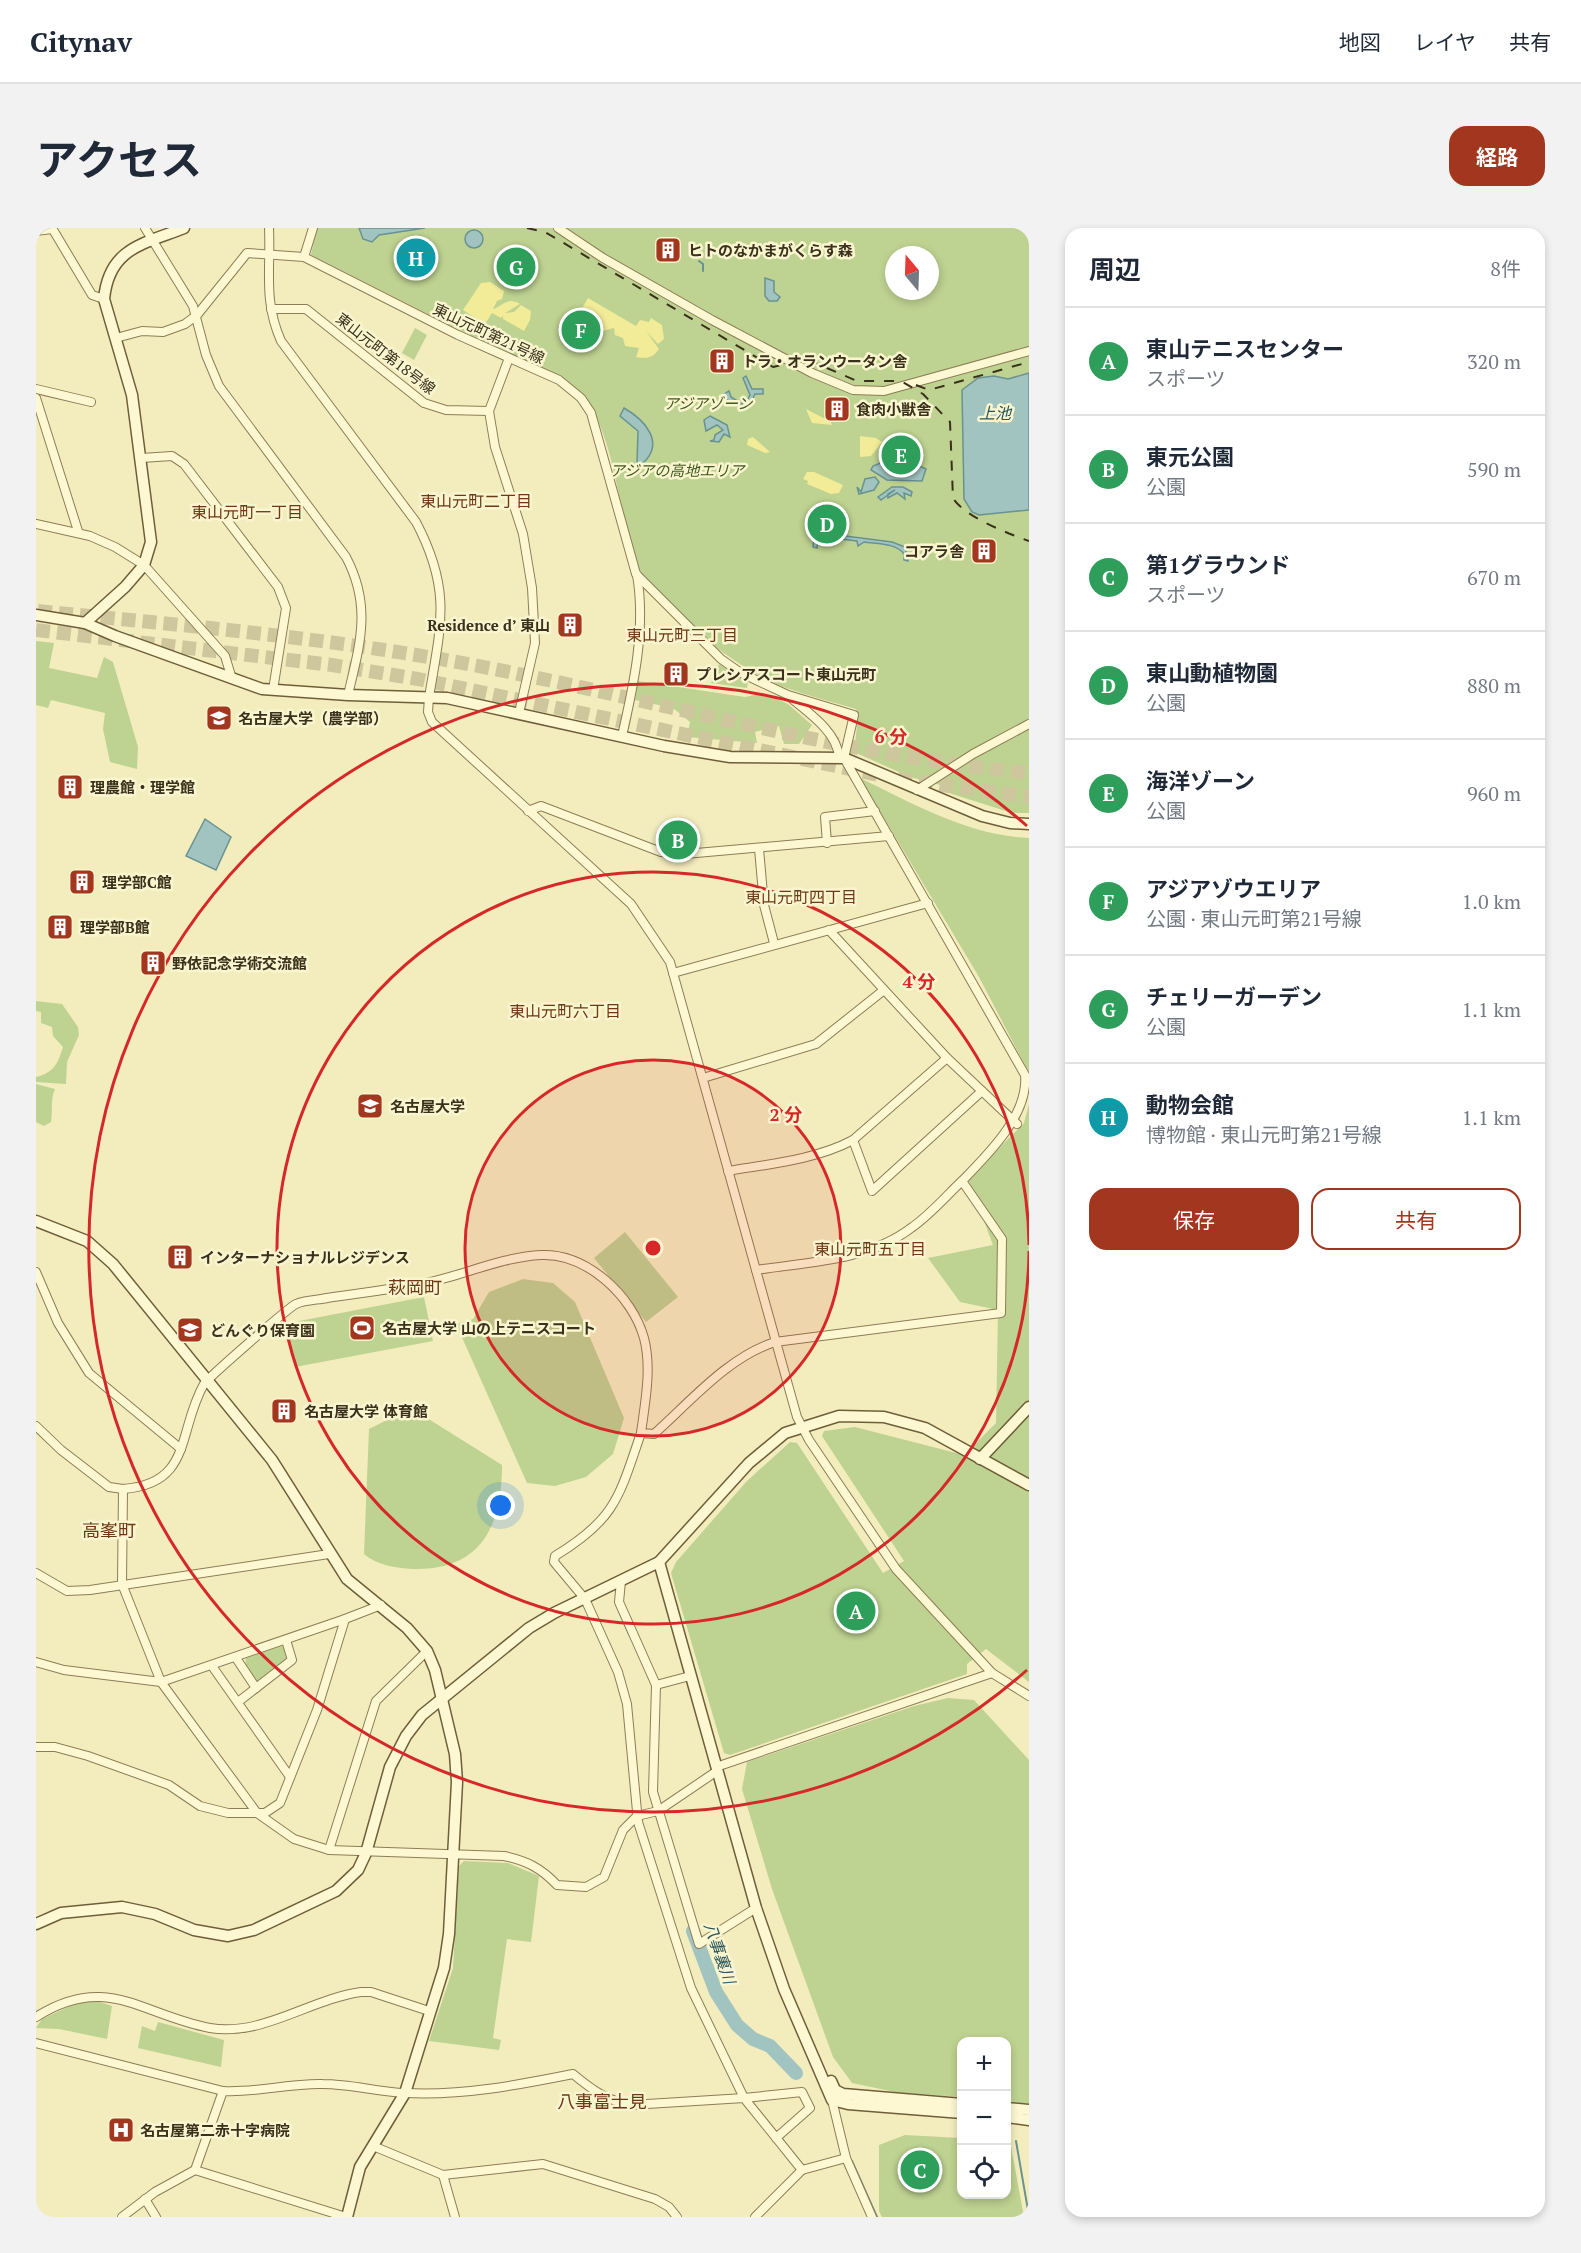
<!DOCTYPE html>
<html lang="ja">
<meta charset="utf-8">
<style>
:root{--surface:#fff;--page:#f2f2f3;--text:#1f2937;--muted:#747a83;--line:#e0e1e3;--accent:#a3361e}
body{margin:0;font-family:"PT Serif","Noto Sans JP",serif;background:var(--page);color:var(--text)}
.controls{position:absolute;right:18px;bottom:18px;display:grid;overflow:hidden;border-radius:12px;box-shadow:0 3px 9px #0003}
.controls button{width:54px;height:54px;display:grid;place-items:center;padding:0;border:0;border-bottom:2px solid var(--line);background:var(--surface);color:var(--text);font:30px sans-serif}
.compass{position:absolute;left:849px;top:18px;width:54px;height:54px;border-radius:50%;background:var(--surface);box-shadow:0 3px 9px #0003;rotate:341deg}
.you{position:absolute;left:465px;top:1278px;width:21px;height:21px;margin:-15px;border:4px solid #fff;border-radius:50%;background:#1a73e8;box-shadow:0 0 0 9px #1a73e833}
.badge{display:grid;place-items:center;width:39px;height:39px;border-radius:50%;background:var(--accent);color:#fff;font-size:20px;font-weight:700}
.pin{position:absolute;translate:-50% -50%;border:3px solid #fff;box-shadow:0 2px 6px #0006}
.list{margin:0;padding:0;list-style:none}
h2{display:flex;justify-content:space-between;align-items:center;height:78px;margin:0;padding:0 24px;font-size:26px}
h2 small{font-size:20px;font-weight:400;color:var(--muted)}
.list li{display:grid;grid-template-columns:39px 1fr auto;gap:18px;align-items:center;box-sizing:border-box;height:108px;padding:0 24px;border-top:2px solid var(--line)}
.list b{display:block;font-size:22px;white-space:nowrap}
.list p{margin:0;font-size:20px;white-space:nowrap;color:var(--muted)}
.list em{font-size:20px;font-style:normal;color:var(--muted)}
.actions{display:flex;gap:12px;padding:18px 24px}
.actions a{flex:1;padding:14px 0;border:2px solid var(--accent);border-radius:18px;text-align:center;font-size:21px;color:var(--accent)}
.actions .main{background:var(--accent);color:#fff}
.icon{flex:none;width:33px;height:33px;fill:none;stroke:currentColor;stroke-width:2;stroke-linecap:round;stroke-linejoin:round}
.map{position:relative;flex:none;width:993px;height:1989px;overflow:hidden;border-radius:18px}
header{display:flex;align-items:center;gap:36px;box-sizing:border-box;height:84px;padding:0 30px;background:var(--surface);border-bottom:2px solid var(--line)}
header strong{font-size:28px}
nav{display:flex;gap:33px;margin-inline-start:auto;font-size:21px}
.intro{display:flex;align-items:center;justify-content:space-between;box-sizing:border-box;height:144px;padding:0 36px}
h1{margin:0;font-size:42px}
.button{padding:15px 27px;border-radius:18px;background:var(--accent);color:#fff;font-size:21px;font-weight:700}
main{display:flex;gap:36px;padding:0 36px}
aside{flex:1;background:var(--surface);border-radius:18px;box-shadow:0 3px 9px #0003}
.map>svg:first-child{display:block}
</style>
<header>
<strong>Citynav</strong>
<nav><a>地図</a><a>レイヤ</a><a>共有</a></nav>
</header>
<div class="intro"><h1>アクセス</h1><a class="button">経路</a></div>
<main>
<div class="map">
<svg width="993" height="1989" viewBox="0 0 993 1989">
<rect width="100%" height="100%" fill="#f3edbe"/>
<g fill="#bed291" fill-rule="evenodd">
<path d="M280 0H993V585H976L916 566 908 558 874 549 818 524 822 490 820 481C797 474 773 468 750 460 698 440 628 383 599 336 594 328 593 315 591 306 580 259 574 195 541 161L275 27ZM858 27H894V63H858Z"/>
<path d="M379 100 391 107 378 132 366 125Z"/>
<path d="M0 413 18 415 13 440 61 450 68 429 77 434 102 519 101 541 74 534 67 501 69 485 15 472 12 480 0 477Z"/>
<path d="M683 436 712 454 711 460 675 455Z"/>
<path d="M602 453 709 469 727 465 752 476 776 497 763 516H748L743 498 719 504 721 515 651 509 654 494 637 480 599 472Z"/>
<path d="M824 550C878 576 931 607 993 610V845L943 749Z"/>
<path d="M635 603 653 604 650 622 632 621Z"/>
<path d="M0 773 26 776 42 799 43 807 31 834 30 856 0 854V849C17 845 22 836 27 819L17 808 16 799 5 795V784L0 783Z"/>
<path d="M0 856 19 861C14 873 17 881 15 894L8 898 0 894Z"/>
<path d="M993 876V1454L950 1421 931 1436V1446L694 1527 688 1525 635 1345 640 1334 711 1253 754 1214 761 1215 847 1345 868 1333 786 1208 788 1203 819 1199 928 1227 960 1195 962 1082 924 1074 892 1030 957 1017 932 951 988 895Z"/>
<path d="M589 1004 642 1069 610 1094 558 1030Z"/>
<path d="M487 1051 517 1055 539 1074 588 1190 577 1226 550 1249 519 1258 491 1255 420 1096 437 1091 453 1064Z"/>
<path d="M388 1069 397 1113 259 1139 253 1108 263 1093Z"/>
<path d="M375 1180 466 1237C466 1298 445 1343 376 1341 360 1340 340 1337 328 1326L333 1201Z"/>
<path d="M246 1418 249 1420 251 1433 221 1457 209 1437 210 1430Z"/>
<path d="M912 1470 938 1472 993 1532V1876L971 1873 970 1814H926L925 1869 859 1864 816 1855 797 1829 736 1661 706 1561 711 1534 878 1478Z"/>
<path d="M428 1633 472 1635 503 1648 495 1714 471 1711 457 1810 465 1812 463 1822 393 1813 417 1740 423 1638Z"/>
<path d="M45 1773H61L76 1778 71 1811 23 1801 0 1800 6 1791Z"/>
<path d="M122 1794 188 1812 185 1839 102 1820 106 1798 119 1803Z"/>
<path d="M869 1907 925 1910 926 1966H970L971 1913H974L988 1989H846L843 1983V1917Z"/>
</g>
<g fill="#f2eb98">
<path d="M454 54 468 63 466 71 461 73 457 81C466 79 470 68 484 76L469 85 478 84 485 77 495 83 494 92 488 103 467 91V88L465 90 456 85 449 96 427 82 445 55Z"/>
<path d="M552 70 600 98 604 92 613 94 615 90 626 97 628 111 622 116 610 103 623 121C617 130 610 131 600 129L603 120 589 118 587 110 579 107 578 100 562 104 555 91 542 87Z"/>
<path d="M770 181 795 194 796 197 776 195Z"/>
<path d="M824 208 840 210 846 214 835 228 824 229Z"/>
<path d="M717 209 734 224 729 225 711 217 712 211Z"/>
<path d="M856 215 868 226 848 228 847 223Z"/>
<path d="M771 244H778L807 257 803 265 795 266 771 256 772 253 767 251Z"/>
</g>
<g fill="#a2c4c0" stroke="#689390" stroke-width="1.5">
<path d="M323 0H389L343 7 336 14 327 11Z"/>
<circle cx="438" cy="11" r="9"/>
<path d="M729 50 738 53V64L744 69 741 73H733L729 68Z"/>
<path d="M993 145V282L943 287 936 284 928 271 926 162 942 150 958 148 972 151Z"/>
<path d="M710 148 716 161H727V166H719L713 178 706 180 692 173 687 167 693 163 695 169 706 176 710 174 714 167 707 150Z"/>
<path d="M588 180C609 192 630 215 606 236L601 235 602 203 584 188Z"/>
<path d="M674 188 691 197 694 209 688 206 683 214 674 213 678 212 679 207 687 202 681 197 670 203 668 192Z"/>
<path d="M872 233 890 241 886 253 851 252 835 242 837 238 847 234Z"/>
<path d="M839 249 843 254 838 262 823 266 821 259 825 264 829 251Z"/>
<path d="M856 259H867L876 264 875 268 868 265 869 271 861 265 852 270V266L859 262 845 272 842 269Z"/>
<path d="M786 305 856 314 869 319 872 333 868 332V326C860 315 842 316 828 314L822 318 821 313 788 309 782 311 781 320 777 319 778 310Z"/>
<path d="M169 591 195 609 180 642 150 628Z"/>
</g>
<g fill="none" stroke-linecap="round" stroke-linejoin="round">
<g stroke="#689390" stroke-width="2">
<path d="M663 33 667 36V43"/>
<path d="M580 1376 593 1406"/>
<path d="M980 1913 993 1988"/>
<path d="M816 1933 841 1989"/>
</g>
<path stroke="#a2c4c0" stroke-width="14" d="M657 1703 680 1764 701 1797 717 1811 734 1818 760 1845"/>
<g stroke="#cec79d" stroke-width="14" stroke-dasharray="14 7" stroke-linecap="butt">
<path d="M2 383C155 398 307 411 458 441 636 476 812 528 993 545"/>
<path d="M0 402 296 437 382 451 843 547"/>
<path d="M862 551 993 569"/>
</g>
<defs>
<g id="street">
<path d="M16 0 56 67 68 71"/>
<path d="M109 0 157 78 170 127 183 158 310 329C336 378 324 416 312 467"/>
<path d="M233 0C235 42 227 72 245 113L380 294C416 362 405 397 393 469L392 484 396 494 595 676 634 734 761 1189 773 1212 860 1341 956 1445 993 1468"/>
<path d="M522 0 567 30 676 92 776 145 817 162 848 163 993 123"/>
<path d="M0 3 16 1"/>
<path d="M268 29 277 0"/>
<path d="M235 81H270L388 175 410 182 453 183"/>
<path d="M80 110 106 103 127 104 149 96 161 87 211 25 268 29 422 107 523 152 545 170 555 185 600 346 685 431 705 445 752 467 818 487 808 530 989 847C993 887 951 927 926 953L966 1011 965 1085 739 1114C692 1129 655 1173 618 1206L605 1205C609 1175 616 1140 608 1110 596 1067 550 1025 505 1027 466 1029 428 1047 390 1055 358 1061 324 1065 291 1070 282 1072 269 1072 260 1076 253 1079 172 1150 168 1156 141 1203 157 1256 87 1261L86 1356 125 1454 221 1585 258 1611 293 1622 468 1628C491 1633 505 1640 521 1657L550 1659 568 1649 587 1602 601 1588 622 1583 681 1543"/>
<path d="M473 130 453 183 459 219 487 306 496 360 499 415 483 485"/>
<path d="M0 161 55 174"/>
<path d="M0 170 42 303"/>
<path d="M105 230 136 228 148 236 242 359 250 380 237 462"/>
<path d="M0 296 54 308 79 319 108 337 189 428 196 451"/>
<path d="M755 470C774 486 801 504 803 529"/>
<path d="M586 508C598 456 610 400 601 347"/>
<path d="M881 562 937 526 993 496"/>
<path d="M492 583 505 578 625 624 649 626 853 608"/>
<path d="M791 615 789 589 839 583"/>
<path d="M723 621 728 677 738 715"/>
<path d="M793 702 911 830 981 896"/>
<path d="M637 745 892 675"/>
<path d="M667 850 780 816 848 762"/>
<path d="M817 912 836 963 946 863"/>
<path d="M692 943C733 936 779 932 817 912L911 830"/>
<path d="M720 1042C771 1034 832 1033 875 1000 894 987 910 968 926 953"/>
<path d="M0 1044 22 1095 53 1145 145 1221"/>
<path d="M0 1198 25 1222 73 1259 87 1261"/>
<path d="M605 1205C583 1269 580 1291 519 1328L518 1334 549 1371 582 1444 591 1476 602 1594 655 1760 708 1870 766 1864 774 1880 740 1910"/>
<path d="M0 1345 31 1363 54 1362 293 1326"/>
<path d="M585 1353 583 1374 620 1457 654 1448"/>
<path d="M200 1430 220 1460"/>
<path d="M0 1434 28 1442 125 1454 309 1391"/>
<path d="M176 1438 254 1549"/>
<path d="M620 1457 617 1564 663 1716 720 1680"/>
<path d="M202 1474 256 1432 250 1412"/>
<path d="M0 1519H19L52 1528 133 1557 164 1578 192 1585H229L244 1575 281 1482 309 1391 345 1377"/>
<path d="M680 1539 956 1445"/>
<path d="M293 1622 340 1473 391 1423"/>
<path d="M0 1789C71 1744 105 1787 174 1800 226 1809 274 1771 325 1764H335L393 1783"/>
<path d="M0 1815 187 1863C221 1865 253 1855 287 1856 315 1856 342 1864 369 1865 426 1868 482 1857 537 1846 555 1861 571 1873 595 1877L708 1870 766 1942"/>
<path d="M798 1870 796 1872 810 1930 836 1989"/>
<path d="M337 1918 407 1947 507 1936 619 1971 633 1979 641 1989"/>
<path d="M159 1942 310 1989"/>
<path d="M407 1947 419 1989"/>
<path d="M109 1971 120 1989"/>
<path d="M86 1989 119 1964 159 1942 187 1863"/>
<path d="M719 1989 766 1942 810 1930"/>
</g>
<g id="secondary">
<path d="M0 387 49 395 79 408 226 461 312 467 411 470 628 518 694 529 808 530 946 588 974 595 993 596"/>
<path d="M49 395 89 359 108 337 115 314 96 167 68 71C73 20 107 16 148 0"/>
<path d="M0 993 51 1013 77 1036 236 1232 311 1351 371 1400 391 1423 399 1442 419 1526 421 1554 413 1706 408 1740 369 1865 324 1939 311 1989"/>
<path d="M944 1231 993 1179"/>
<path d="M623 1334 720 1680 748 1761 796 1872 812 1876 926 1885"/>
<path d="M0 1696 25 1685 86 1679 119 1686 158 1702 192 1708 218 1702 300 1663 322 1642 330 1625 354 1539 370 1508 386 1487 493 1400 518 1385 623 1334 713 1235 749 1205 803 1188 848 1189 889 1200 993 1257"/>
<path d="M795 1853 799 1862 807 1866 926 1876"/>
<path d="M970 1880 993 1882"/>
<path d="M970 1889 993 1892"/>
</g>
</defs>
<use href="#street" stroke="#8d7d55" stroke-width="10"/>
<use href="#secondary" stroke="#6f5e38" stroke-width="13"/>
<use href="#street" stroke="#fdf8d2" stroke-width="8"/>
<use href="#secondary" stroke="#fdf8d2" stroke-width="10"/>
<g stroke="#3b301b" stroke-width="2" stroke-dasharray="10 10" stroke-linecap="butt">
<path d="M491 0 509 4 737 139 770 131 821 153H865L887 166 914 194 917 270C927 288 973 306 993 313"/>
<path d="M880 157 893 162 993 134"/>
</g>
</g>
<circle cx="617" cy="1020" r="188" fill="#d62828" fill-opacity=".12"/>
<g fill="none" stroke="#d62828" stroke-width="3">
<circle cx="617" cy="1020" r="188"/>
<path d="M993 1023A376 376 0 1 1 993 1017"/>
<path d="M991 1442A564 564 0 1 1 991 598"/>
</g>
<defs>
<symbol id="building-square" viewBox="-11 -11 22 22"><rect x="-9" y="-9" width="18" height="18" rx="4" fill="#a3361e" stroke="#f9f5cf"/><path d="M-4-6H4V6H1V3H-1V6H-4ZM-2.5-4.3h1.7v1.8h-1.7ZM.8-4.3h1.7v1.8H.8ZM-2.5-1h1.7V.8h-1.7ZM.8-1h1.7V.8H.8Z" fill="#fff"/></symbol>
<symbol id="university-square" viewBox="-11 -11 22 22"><rect x="-9" y="-9" width="18" height="18" rx="4" fill="#a3361e" stroke="#f9f5cf"/><path d="M0-5L7-2L0 1L-7-2ZM-4 1L0 2.5L4 1V4Q0 6-4 4Z" fill="#fff"/></symbol>
<symbol id="stadium-square" viewBox="-11 -11 22 22"><rect x="-9" y="-9" width="18" height="18" rx="4" fill="#a3361e" stroke="#f9f5cf"/><path d="M0-5a6.5 5 0 1 0 0 10a6.5 5 0 1 0 0-10ZM-3.5-1.8h7v3.6h-7Z" fill="#fff"/></symbol>
<symbol id="school-square" viewBox="-11 -11 22 22"><rect x="-9" y="-9" width="18" height="18" rx="4" fill="#a3361e" stroke="#f9f5cf"/><path d="M0-5L7-2L0 1L-7-2ZM-4 1L0 2.5L4 1V4Q0 6-4 4Z" fill="#fff"/></symbol>
<symbol id="hospital-square" viewBox="-11 -11 22 22"><rect x="-9" y="-9" width="18" height="18" rx="4" fill="#a3361e" stroke="#f9f5cf"/><path d="M-5-5h3v3.5h4V-5h3V5h-3V1.5h-4V5h-3Z" fill="#fff"/></symbol>
</defs>
<g fill-rule="evenodd">
<use href="#building-square" x="617" y="7" width="30" height="30"/>
<use href="#building-square" x="671" y="118" width="30" height="30"/>
<use href="#building-square" x="786" y="166" width="30" height="30"/>
<use href="#building-square" x="933" y="308" width="30" height="30"/>
<use href="#building-square" x="519" y="382" width="30" height="30"/>
<use href="#building-square" x="625" y="431" width="30" height="30"/>
<use href="#university-square" x="168" y="475" width="30" height="30"/>
<use href="#building-square" x="19" y="544" width="30" height="30"/>
<use href="#building-square" x="31" y="639" width="30" height="30"/>
<use href="#building-square" x="9" y="684" width="30" height="30"/>
<use href="#building-square" x="102" y="720" width="30" height="30"/>
<use href="#university-square" x="319" y="863" width="30" height="30"/>
<use href="#building-square" x="129" y="1014" width="30" height="30"/>
<use href="#stadium-square" x="311" y="1085" width="30" height="30"/>
<use href="#school-square" x="139" y="1087" width="30" height="30"/>
<use href="#building-square" x="233" y="1168" width="30" height="30"/>
<use href="#hospital-square" x="70" y="1887" width="30" height="30"/>
</g>
<g text-anchor="middle" dominant-baseline="central" stroke-width="5" stroke-linejoin="round" paint-order="stroke">
<g font-size="15" font-weight="bold" fill="#3b301b" stroke="#f9f5cf" text-anchor="start">
<text x="652" y="22">ヒトのなかまがくらす森</text>
<text x="706" y="133">トラ・オランウータン舎</text>
<text x="820" y="181">食肉小獣舎</text>
<text x="928" y="323" text-anchor="end">コアラ舎</text>
<text x="514" y="397" text-anchor="end">Residence d’ 東山</text>
<text x="660" y="446">プレシアスコート東山元町</text>
<text x="202" y="490">名古屋大学（農学部）</text>
<text x="54" y="559">理農館・理学館</text>
<text x="66" y="654">理学部C館</text>
<text x="44" y="699">理学部B館</text>
<text x="136" y="735">野依記念学術交流館</text>
<text x="354" y="878">名古屋大学</text>
<text x="164" y="1029">インターナショナルレジデンス</text>
<text x="346" y="1100">名古屋大学 山の上テニスコート</text>
<text x="174" y="1102">どんぐり保育園</text>
<text x="268" y="1183">名古屋大学 体育館</text>
<text x="104" y="1902">名古屋第二赤十字病院</text>
</g>
<g font-size="15" fill="#3b301b" stroke="#f9f5cf">
<text transform="translate(453 105) rotate(25)">東山元町第21号線</text>
<text transform="translate(350 125) rotate(38)">東山元町第18号線</text>
</g>
<g font-size="15" font-style="italic" fill="#405a1f" stroke="#f9f5cf">
<text x="672" y="175">アジアゾーン</text>
<text x="641" y="242">アジアの高地エリア</text>
</g>
<g font-size="16" font-style="italic" fill="#28565c" stroke="#f9f5cf">
<text x="959" y="185">上池</text>
<text transform="translate(684 1725) rotate(71)">八事裏川</text>
</g>
<g font-size="16" fill="#6d3815" stroke="#f9f5cf">
<text x="440" y="273">東山元町二丁目</text>
<text x="211" y="284">東山元町一丁目</text>
<text x="646" y="407">東山元町三丁目</text>
<text x="765" y="669">東山元町四丁目</text>
<text x="529" y="783">東山元町六丁目</text>
<text x="834" y="1021">東山元町五丁目</text>
</g>
<g font-size="18" fill="#6d3815" stroke="#f9f5cf">
<text x="379" y="1059">萩岡町</text>
<text x="73" y="1302">高峯町</text>
<text x="566" y="1873">八事富士見</text>
</g>
</g>
<circle cx="617" cy="1020" r="9" fill="#d62828" stroke="#f9f5cf" stroke-width="3"/>
<g font-size="18" text-anchor="middle" font-weight="bold" fill="#d62828" stroke="#f9f5cf" stroke-width="5" stroke-linejoin="round" paint-order="stroke">
<text x="855" y="515">6 分</text>
<text x="883" y="760">4 分</text>
<text x="750" y="893">2 分</text>
</g>
</svg>
<div class="controls">
<button>+</button>
<button>−</button>
<button><svg class="icon" aria-label="locate" viewBox="0 0 24 24"><circle cx="12" cy="12" r="6"/><path d="M12 2v4M12 18v4M2 12h4M18 12h4"/></svg></button>
</div>
<svg class="compass" viewBox="-18 -18 36 36"><path d="M0-13l5 13h-10z" fill="#e53935"/><path d="M0 13l5-13h-10z" fill="#747a83"/></svg>
<div class="you"></div>
<div class="pin badge" style="left:820px;top:1383px;background:#2e9e5b">A</div>
<div class="pin badge" style="left:642px;top:612px;background:#2e9e5b">B</div>
<div class="pin badge" style="left:884px;top:1942px;background:#2e9e5b">C</div>
<div class="pin badge" style="left:791px;top:296px;background:#2e9e5b">D</div>
<div class="pin badge" style="left:865px;top:227px;background:#2e9e5b">E</div>
<div class="pin badge" style="left:545px;top:102px;background:#2e9e5b">F</div>
<div class="pin badge" style="left:480px;top:39px;background:#2e9e5b">G</div>
<div class="pin badge" style="left:380px;top:30px;background:#0f9aa8">H</div>
</div>
<aside>
<h2>周辺<small>8件</small></h2>
<ul class="list">
<li><span class="badge" style="background:#2e9e5b">A</span><div><b>東山テニスセンター</b><p>スポーツ</p></div><em>320 m</em></li>
<li><span class="badge" style="background:#2e9e5b">B</span><div><b>東元公園</b><p>公園</p></div><em>590 m</em></li>
<li><span class="badge" style="background:#2e9e5b">C</span><div><b>第1グラウンド</b><p>スポーツ</p></div><em>670 m</em></li>
<li><span class="badge" style="background:#2e9e5b">D</span><div><b>東山動植物園</b><p>公園</p></div><em>880 m</em></li>
<li><span class="badge" style="background:#2e9e5b">E</span><div><b>海洋ゾーン</b><p>公園</p></div><em>960 m</em></li>
<li><span class="badge" style="background:#2e9e5b">F</span><div><b>アジアゾウエリア</b><p>公園 · 東山元町第21号線</p></div><em>1.0 km</em></li>
<li><span class="badge" style="background:#2e9e5b">G</span><div><b>チェリーガーデン</b><p>公園</p></div><em>1.1 km</em></li>
<li><span class="badge" style="background:#0f9aa8">H</span><div><b>動物会館</b><p>博物館 · 東山元町第21号線</p></div><em>1.1 km</em></li>
</ul>
<div class="actions"><a class="main">保存</a><a>共有</a></div>
</aside>
</main>
